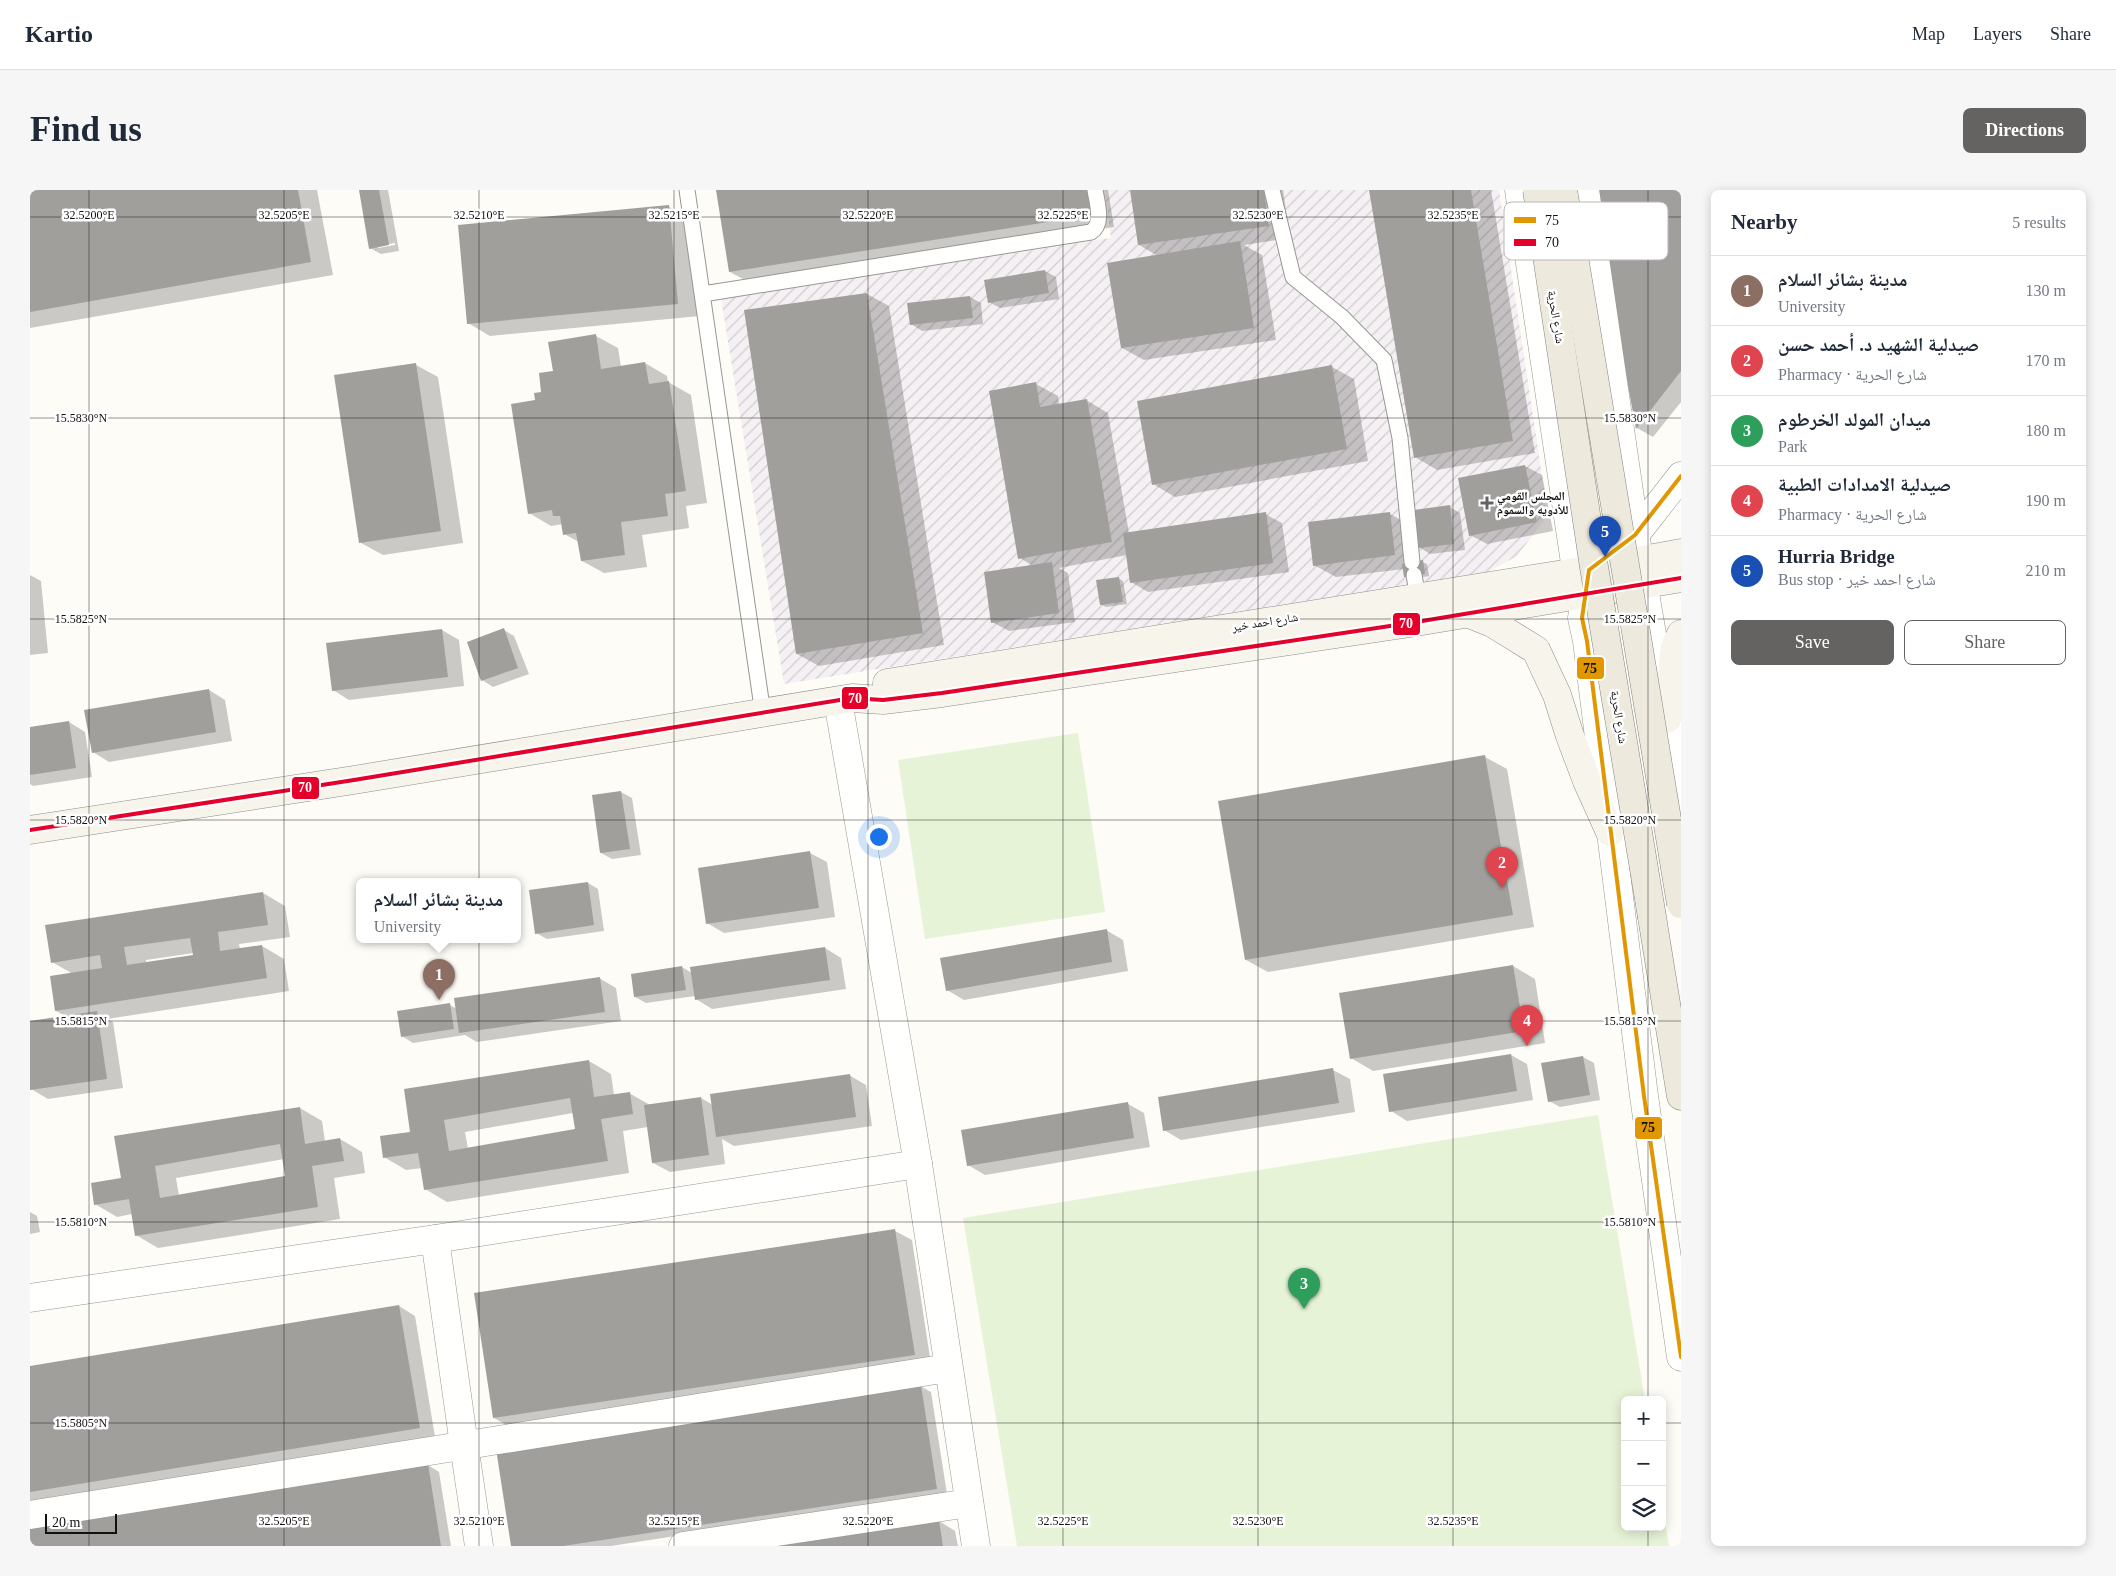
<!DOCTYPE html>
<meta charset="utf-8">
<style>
:root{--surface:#fff;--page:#f6f6f7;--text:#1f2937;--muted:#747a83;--line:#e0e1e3;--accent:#646362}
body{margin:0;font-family:"Times New Roman","Noto Naskh Arabic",serif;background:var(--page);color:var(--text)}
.controls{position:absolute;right:15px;bottom:15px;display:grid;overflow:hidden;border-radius:8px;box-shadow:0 2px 12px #0003}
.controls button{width:45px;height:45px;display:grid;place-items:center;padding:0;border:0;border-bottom:1px solid var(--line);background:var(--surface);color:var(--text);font:25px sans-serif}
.scale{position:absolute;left:15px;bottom:12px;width:72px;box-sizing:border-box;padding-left:5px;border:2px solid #111;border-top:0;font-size:14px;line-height:18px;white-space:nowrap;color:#111;-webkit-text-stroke:4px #fff;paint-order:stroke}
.you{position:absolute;left:848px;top:646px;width:18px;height:18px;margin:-12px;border:4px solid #fff;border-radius:50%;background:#1a73e8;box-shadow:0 0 0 8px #1a73e833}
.badge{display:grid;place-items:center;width:32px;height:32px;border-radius:50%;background:var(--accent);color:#fff;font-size:16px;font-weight:700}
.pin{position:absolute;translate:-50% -41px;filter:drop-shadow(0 1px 2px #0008)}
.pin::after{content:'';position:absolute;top:26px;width:18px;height:15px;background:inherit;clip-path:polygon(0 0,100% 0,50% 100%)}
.popup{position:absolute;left:326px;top:688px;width:165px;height:65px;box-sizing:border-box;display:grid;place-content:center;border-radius:8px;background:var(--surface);filter:drop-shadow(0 1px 4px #0005);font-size:16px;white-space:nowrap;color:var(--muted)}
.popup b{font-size:19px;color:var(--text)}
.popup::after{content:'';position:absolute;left:50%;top:100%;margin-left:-10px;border:10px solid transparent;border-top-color:var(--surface)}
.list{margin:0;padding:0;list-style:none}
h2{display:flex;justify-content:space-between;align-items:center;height:65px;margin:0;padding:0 20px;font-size:21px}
h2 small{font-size:16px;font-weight:400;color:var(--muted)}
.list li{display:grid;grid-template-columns:32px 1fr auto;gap:15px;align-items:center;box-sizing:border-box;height:70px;padding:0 20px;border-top:1px solid var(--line)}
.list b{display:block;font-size:19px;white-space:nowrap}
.list p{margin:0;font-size:16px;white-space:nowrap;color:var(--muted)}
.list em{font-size:16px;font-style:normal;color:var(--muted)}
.actions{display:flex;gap:10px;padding:15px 20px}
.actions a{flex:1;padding:11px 0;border:1px solid var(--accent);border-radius:8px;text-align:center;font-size:18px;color:var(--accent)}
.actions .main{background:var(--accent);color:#fff}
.icon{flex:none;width:28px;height:28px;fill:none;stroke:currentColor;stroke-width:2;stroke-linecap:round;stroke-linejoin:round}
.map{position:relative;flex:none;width:1651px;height:1356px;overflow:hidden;border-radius:8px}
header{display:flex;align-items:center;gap:30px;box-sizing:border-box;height:70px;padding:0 25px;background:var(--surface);border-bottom:1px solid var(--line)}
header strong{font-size:24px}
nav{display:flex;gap:28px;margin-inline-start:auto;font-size:18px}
.intro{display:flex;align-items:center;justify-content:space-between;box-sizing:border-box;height:120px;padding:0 30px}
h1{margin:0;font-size:35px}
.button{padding:12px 22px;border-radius:8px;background:var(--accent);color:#fff;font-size:18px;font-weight:700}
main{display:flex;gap:30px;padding:0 30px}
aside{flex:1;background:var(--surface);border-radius:8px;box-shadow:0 2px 12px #0003}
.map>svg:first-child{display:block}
</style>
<header>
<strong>Kartio</strong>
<nav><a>Map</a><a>Layers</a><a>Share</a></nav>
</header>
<div class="intro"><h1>Find us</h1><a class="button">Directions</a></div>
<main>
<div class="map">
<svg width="1651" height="1356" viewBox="0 0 1651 1356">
<defs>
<pattern id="industrial-furrows" width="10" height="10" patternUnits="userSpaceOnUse" patternTransform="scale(1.25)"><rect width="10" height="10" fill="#f5f0f3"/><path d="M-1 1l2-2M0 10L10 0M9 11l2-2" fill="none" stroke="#d1cdcf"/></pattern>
</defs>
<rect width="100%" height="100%" fill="#fdfcf7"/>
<path fill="url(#industrial-furrows)" d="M1075 0H1469L1518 325 1487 366 1458 382 754 494 691 109 1081 48Z"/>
<g fill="#e7f3d7">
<path d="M1048 543 1075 722 895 749 868 570Z"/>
<path d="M1568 925 1615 1210H1595V1337H1632V1312L1639 1356H987L933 1028Z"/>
</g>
<g fill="#0003" fill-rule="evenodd">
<path d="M0 0H287L303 85 0 138Z"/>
<path d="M330 0H358L369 61 351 64 340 58ZM365 53V55L348 58V56Z"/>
<path d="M687 0H1078L1084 37 722 94 700 82Z"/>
<path d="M1102 0H1253L1260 48 1214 55 1232 65 1246 150 1114 170 1092 158 1128 66 1109 55Z"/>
<path d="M1341 0H1461L1505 263 1407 280 1385 267Z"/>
<path d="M1563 0H1651V212L1623 247 1607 238Z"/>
<path d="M639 17 661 29 670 126 460 146 438 133Z"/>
<path d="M1015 81 1026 87 1029 109 970 118 959 112Z"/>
<path d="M837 104 859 116 914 455 789 476 767 464Z"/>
<path d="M940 107 951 113 953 134 892 141 881 134Z"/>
<path d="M566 146 588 158 591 177 615 173 637 186 638 192 661 205 677 313 656 316 659 338 612 345 617 377 574 383 552 371 549 352 534 344 533 334 521 336 499 323 506 211 524 182Z"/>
<path d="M386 175 408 187 433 353 353 365 331 353Z"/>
<path d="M1302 177 1324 189 1338 271 1145 307 1123 294Z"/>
<path d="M1006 194 1028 206 1029 215 1056 210 1078 223 1099 343 1235 324 1252 333 1259 382 1118 402 1101 392 1097 365 1029 378 1038 383 1045 432 979 441 962 432 1003 376 990 368Z"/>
<path d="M1495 276 1512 285 1523 341 1457 354 1440 345 1429 289Z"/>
<path d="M1420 317 1430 323 1435 360 1400 364 1389 357Z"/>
<path d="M1360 324 1382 336 1386 373 1392 372 1397 374 1399 386 1380 389 1375 386 1374 379 1306 387 1284 375Z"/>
<path d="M0 385 11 391 18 463 0 465Z"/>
<path d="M1088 388 1093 391 1097 414 1076 417 1071 414Z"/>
<path d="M412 440 429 450 434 496 319 510 303 500 297 454Z"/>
<path d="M474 440 484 446 499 484 463 497 452 490Z"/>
<path d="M179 500 195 510 202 551 79 572 63 562Z"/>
<path d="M39 532 55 542 62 587 3 596 0 594V538Z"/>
<path d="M1455 567 1477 579 1504 737 1238 782 1216 770Z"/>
<path d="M591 602 602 608 611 665 582 669 571 663Z"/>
<path d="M780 663 797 672 805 727 694 743 677 733Z"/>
<path d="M558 693 568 699 574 741 517 749 506 743Z"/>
<path d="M233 703 255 716 260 747 209 754 210 759 232 756 254 769 259 801 77 829 83 832 93 898 18 909 1 899 0 833 37 827 26 821 43 784 22 772ZM164 763 165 766 116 773V770Z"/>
<path d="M1076 740 1093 750 1098 781 934 810 917 800Z"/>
<path d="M795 758 811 768 816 799 682 819 666 809 665 806 616 813 605 807 652 777 662 783Z"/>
<path d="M1483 776 1505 789 1515 853 1343 881 1321 868Z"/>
<path d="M569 788 586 798 591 831 447 852 435 845 383 853 372 846 420 815 427 819Z"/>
<path d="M1481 865 1497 874 1503 910 1377 931 1361 921Z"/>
<path d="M1553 867 1564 873 1570 910 1530 917 1519 911Z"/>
<path d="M559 871 581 884 584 905 599 903 620 915 671 908 683 915 819 885 836 895 842 936 704 956 692 949 695 974 640 982 623 973 618 937 593 941 599 983 417 1012 395 999 392 978 376 980 354 967 381 943ZM543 923 546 940 438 959 435 942Z"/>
<path d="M1303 880 1320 889 1325 922 1151 950 1134 940Z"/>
<path d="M1098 914 1114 923 1120 957 955 985 938 975Z"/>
<path d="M270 918 292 931 295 952 310 949 332 962 335 983 304 988 310 1029 128 1058 106 1045 102 1024 87 1027 65 1014 92 989ZM254 969 257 987 149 1006 146 988Z"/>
<path d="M0 1022 7 1026 10 1042 0 1044Z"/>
<path d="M865 1041 882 1050 901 1174 480 1237 464 1228Z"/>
<path d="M369 1116 385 1126 405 1247 0 1314V1177Z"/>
<path d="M890 1196 901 1202 917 1304 581 1356H482Z"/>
<path d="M398 1275 409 1282 421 1356H0Z"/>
<path d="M909 1331 925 1341 928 1356H746Z"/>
</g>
<g fill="#a19f9c" fill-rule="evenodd">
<path d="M0 0H268L281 72 0 122Z"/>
<path d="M329 0H349L359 55 339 59Z"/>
<path d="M686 0H1059L1063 25 699 82Z"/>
<path d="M1100 0H1234L1239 36 1108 55Z"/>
<path d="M1339 0H1441L1483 251 1384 268Z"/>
<path d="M1562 0H1651V181L1606 239Z"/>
<path d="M639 15 648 114 437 134 428 35Z"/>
<path d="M1210 51 1224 138 1091 158 1077 73Z"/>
<path d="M1015 80 1019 103 958 113 954 90Z"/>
<path d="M837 103 893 443 766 464 714 120Z"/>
<path d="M940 106 943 128 880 135 877 113Z"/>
<path d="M566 144 571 179 615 172 619 194 639 191 656 301 635 304 638 326 591 332 595 365 551 371 546 343 533 345 530 326H523L522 320 498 324 481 214 505 210 504 203 511 202 509 183 523 181 518 152Z"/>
<path d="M386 173 411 341 329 353 304 185Z"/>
<path d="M1302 175 1317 259 1122 295 1107 211Z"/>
<path d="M1006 192 1010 217 1057 209 1082 352 988 369 959 201Z"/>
<path d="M1495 275 1507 332 1439 346 1428 288Z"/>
<path d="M1420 315 1424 354 1388 358 1384 320Z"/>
<path d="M1236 322 1243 373 1100 393 1093 343Z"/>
<path d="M1360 322 1365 365 1283 376 1278 332Z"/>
<path d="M1393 370 1395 384 1374 387 1372 374Z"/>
<path d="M1022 372 1029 423 961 433 954 382Z"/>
<path d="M1089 387 1093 412 1070 415 1066 390Z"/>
<path d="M474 438 488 478 451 491 437 452Z"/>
<path d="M412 439 418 487 302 501 296 453Z"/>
<path d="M179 499 186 542 62 563 54 520Z"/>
<path d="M39 531 46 578 0 585V537Z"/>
<path d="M1455 565 1483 725 1215 770 1188 611Z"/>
<path d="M591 601 600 659 570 663 562 605Z"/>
<path d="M780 661 789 718 676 734 668 678Z"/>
<path d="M558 692 564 735 505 744 499 700Z"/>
<path d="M233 702 238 735 188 742 190 761 232 755 237 788 25 821 20 786 72 778 70 765 21 773 15 735ZM160 748 163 765 97 775 94 757Z"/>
<path d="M1077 739 1082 772 916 801 910 768Z"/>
<path d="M795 757 800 790 665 810 660 777Z"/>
<path d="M1483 775 1494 841 1320 869 1309 803Z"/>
<path d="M652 776 656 800 604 807 601 784Z"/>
<path d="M570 787 575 822 429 843 424 808Z"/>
<path d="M420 813 424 839 371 847 367 821Z"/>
<path d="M67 821 77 889 0 900V831Z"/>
<path d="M1481 864 1487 901 1359 922 1353 884Z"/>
<path d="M1553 866 1560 905 1518 912 1511 873Z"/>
<path d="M559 870 564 907 600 902 603 924 571 929 578 971 394 1000 388 963 353 968 350 946 380 942 374 899ZM540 908 545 939 419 961 414 930Z"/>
<path d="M1303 878 1309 913 1133 941 1128 907Z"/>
<path d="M820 884 826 927 686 947 680 904Z"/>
<path d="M671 907 679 965 622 973 614 915Z"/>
<path d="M1098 912 1104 948 937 976 931 940Z"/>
<path d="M270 917 275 954 310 948 314 971 282 976 288 1017 105 1046 99 1009 64 1015 61 993 91 988 84 946ZM250 954 255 986 130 1008 125 976Z"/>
<path d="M865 1039 885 1165 463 1228 444 1103Z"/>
<path d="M369 1115 390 1238 0 1302V1176Z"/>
<path d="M891 1195 907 1299 533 1356H481L466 1259Z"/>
<path d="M398 1274 411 1356H0V1335Z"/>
<path d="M909 1330 913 1356H745Z"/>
</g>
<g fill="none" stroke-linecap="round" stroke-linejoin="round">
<defs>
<g id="service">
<path d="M657 0 733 524"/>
<path d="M1242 0 1263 87 1312 127 1354 170 1370 248 1382 372"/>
<path d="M673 104 1061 42C1074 34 1067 13 1065 0"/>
<path d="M1384 385 1388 408"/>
</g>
<g id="minor">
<path d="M808 511 888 974 946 1356"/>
<path d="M405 1049 434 1255 449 1356"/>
<path d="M0 1108 405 1049 888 974"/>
<path d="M0 1325 918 1178"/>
<path d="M653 1356 939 1313"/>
</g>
<g id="tertiary">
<path d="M1489 0 1550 406"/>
<path d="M1555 0 1607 356 1651 615"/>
<path d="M1651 286 1605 345 1559 380 1552 428 1557 451 1614 906 1651 1167"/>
</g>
<g id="secondary">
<path d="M1437 423 1462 433 1506 460 1527 505 1540 546 1557 591 1580 642"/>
<path d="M857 493 1559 380 1651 363"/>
<path d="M1637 529 1645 457 1651 444"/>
<path d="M0 640 324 590 822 508 853 510 912 503 1380 433 1651 388"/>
</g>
<path id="primary" d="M1622 727 1651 906"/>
</defs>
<use href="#service" stroke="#979795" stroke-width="17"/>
<use href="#minor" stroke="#979795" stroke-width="29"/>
<use href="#tertiary" stroke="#979795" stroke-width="29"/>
<use href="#secondary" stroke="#8e8d8b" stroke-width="29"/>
<use href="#primary" stroke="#858482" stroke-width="29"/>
<use href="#service" stroke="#fffffe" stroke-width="15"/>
<use href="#minor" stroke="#fffffe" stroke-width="28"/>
<use href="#tertiary" stroke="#fffffe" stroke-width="28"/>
<use href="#secondary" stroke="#f6f4eb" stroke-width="28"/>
<use href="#primary" stroke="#ede9dc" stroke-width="28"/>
<defs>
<g id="primary-bridge">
<path d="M1507 0 1564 377 1622 727"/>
<path d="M1533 0 1651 714"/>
</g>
</defs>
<use href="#primary-bridge" stroke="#858482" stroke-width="29" stroke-linecap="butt"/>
<use href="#primary-bridge" stroke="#ede9dc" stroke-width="28"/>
<defs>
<path id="bus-1" d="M1651 286 1605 345 1559 380 1552 428 1557 451 1614 906 1651 1167"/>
<path id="bus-2" d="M0 640 324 590 822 508 853 510 912 503 1380 433 1651 388"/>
</defs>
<use href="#bus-1" stroke="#fff" stroke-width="8"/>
<use href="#bus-2" stroke="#fff" stroke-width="8"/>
<use href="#bus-1" stroke="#e09702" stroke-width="4"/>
<use href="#bus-2" stroke="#e4002b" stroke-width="4"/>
</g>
<path fill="none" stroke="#111" stroke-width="1" stroke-opacity="0.45" d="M59 0V1356M254 0V1356M449 0V1356M644 0V1356M838 0V1356M1033 0V1356M1228 0V1356M1423 0V1356M1618 0V1210M0 27H1651M0 228H1651M0 429H1651M0 630H1651M0 831H1651M0 1032H1651M0 1233H1595M1632 1233H1651M1618 1337V1356"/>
<path fill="#646362" stroke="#fff" stroke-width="2" d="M1454.5 305.5h5v5h5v5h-5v5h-5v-5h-5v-5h5z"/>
<g text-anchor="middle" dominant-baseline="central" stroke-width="5" stroke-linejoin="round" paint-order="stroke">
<g font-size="12" fill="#111" stroke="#fff">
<text transform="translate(1526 127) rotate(81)">شارع الحرية</text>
<text transform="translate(1235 432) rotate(-9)">شارع احمد خير</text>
<text transform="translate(1589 527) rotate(81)">شارع الحرية</text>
</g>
<g font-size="12" font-weight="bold" fill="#111" stroke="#fff" text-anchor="start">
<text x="1467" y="306">المجلس القومي<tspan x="1467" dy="14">للأدويه والسموم</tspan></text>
</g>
</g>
<rect x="1474" y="12" width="164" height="58" rx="8" fill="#fff" stroke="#b8b8b8" stroke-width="1"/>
<rect x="1484" y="27" width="22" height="6" fill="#e09702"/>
<rect x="1484" y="49" width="22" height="7" fill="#e4002b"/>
<g font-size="14" fill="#111">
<text x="1515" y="35">75</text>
<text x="1515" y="57">70</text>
</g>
<g font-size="12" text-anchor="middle" fill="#111" stroke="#fff" stroke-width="5" stroke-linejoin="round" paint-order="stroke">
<text x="59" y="29">32.5200°E</text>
<text x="254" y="29">32.5205°E</text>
<text x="449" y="29">32.5210°E</text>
<text x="644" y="29">32.5215°E</text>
<text x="838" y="29">32.5220°E</text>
<text x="1033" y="29">32.5225°E</text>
<text x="1228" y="29">32.5230°E</text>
<text x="1423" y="29">32.5235°E</text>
<text x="51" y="232">15.5830°N</text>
<text x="1600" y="232">15.5830°N</text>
<text x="51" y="433">15.5825°N</text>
<text x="1600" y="433">15.5825°N</text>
<text x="51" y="634">15.5820°N</text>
<text x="1600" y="634">15.5820°N</text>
<text x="51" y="835">15.5815°N</text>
<text x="1600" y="835">15.5815°N</text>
<text x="51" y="1036">15.5810°N</text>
<text x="1600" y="1036">15.5810°N</text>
<text x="51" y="1237">15.5805°N</text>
<text x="254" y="1335">32.5205°E</text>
<text x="449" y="1335">32.5210°E</text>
<text x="644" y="1335">32.5215°E</text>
<text x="838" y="1335">32.5220°E</text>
<text x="1033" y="1335">32.5225°E</text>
<text x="1228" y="1335">32.5230°E</text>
<text x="1423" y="1335">32.5235°E</text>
</g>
<g stroke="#fff" stroke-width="2">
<rect x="1362" y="422" width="29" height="24" rx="5" fill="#e4002b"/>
<rect x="1546" y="466" width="29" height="24" rx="5" fill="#e09702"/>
<rect x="811" y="496" width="28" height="24" rx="5" fill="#e4002b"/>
<rect x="261" y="586" width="29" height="24" rx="5" fill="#e4002b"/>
<rect x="1604" y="926" width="29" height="24" rx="5" fill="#e09702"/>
</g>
<g font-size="14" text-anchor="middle" font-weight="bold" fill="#fff">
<text x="1376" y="438">70</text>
<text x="825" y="513">70</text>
<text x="275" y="602">70</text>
</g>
<g font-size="14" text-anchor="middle" font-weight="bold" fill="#111">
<text x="1560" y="483">75</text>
<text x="1618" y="942">75</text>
</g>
</svg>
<div class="controls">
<button>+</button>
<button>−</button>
<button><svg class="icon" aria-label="layers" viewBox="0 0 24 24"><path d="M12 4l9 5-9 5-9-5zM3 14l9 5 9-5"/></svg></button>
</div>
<div class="scale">20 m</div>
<div class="you"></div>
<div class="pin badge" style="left:409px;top:810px;background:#8d6e63">1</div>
<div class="popup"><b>مدينة بشائر السلام</b>University</div>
<div class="pin badge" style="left:1472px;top:698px;background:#e0444e">2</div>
<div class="pin badge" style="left:1274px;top:1119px;background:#2e9e5b">3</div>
<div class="pin badge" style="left:1497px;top:856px;background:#e0444e">4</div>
<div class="pin badge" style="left:1575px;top:367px;background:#1a4fb4">5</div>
</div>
<aside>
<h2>Nearby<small>5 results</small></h2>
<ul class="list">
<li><span class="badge" style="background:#8d6e63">1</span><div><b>مدينة بشائر السلام</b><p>University</p></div><em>130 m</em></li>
<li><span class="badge" style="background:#e0444e">2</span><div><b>صيدلية الشهيد د. أحمد حسن</b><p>Pharmacy · شارع الحرية</p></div><em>170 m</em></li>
<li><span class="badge" style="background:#2e9e5b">3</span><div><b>ميدان المولد الخرطوم</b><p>Park</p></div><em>180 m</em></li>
<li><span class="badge" style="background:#e0444e">4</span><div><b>صيدلية الامدادات الطبية</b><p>Pharmacy · شارع الحرية</p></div><em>190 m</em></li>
<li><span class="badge" style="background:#1a4fb4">5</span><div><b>Hurria Bridge</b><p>Bus stop · شارع احمد خير</p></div><em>210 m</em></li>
</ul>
<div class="actions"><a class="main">Save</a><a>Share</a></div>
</aside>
</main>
